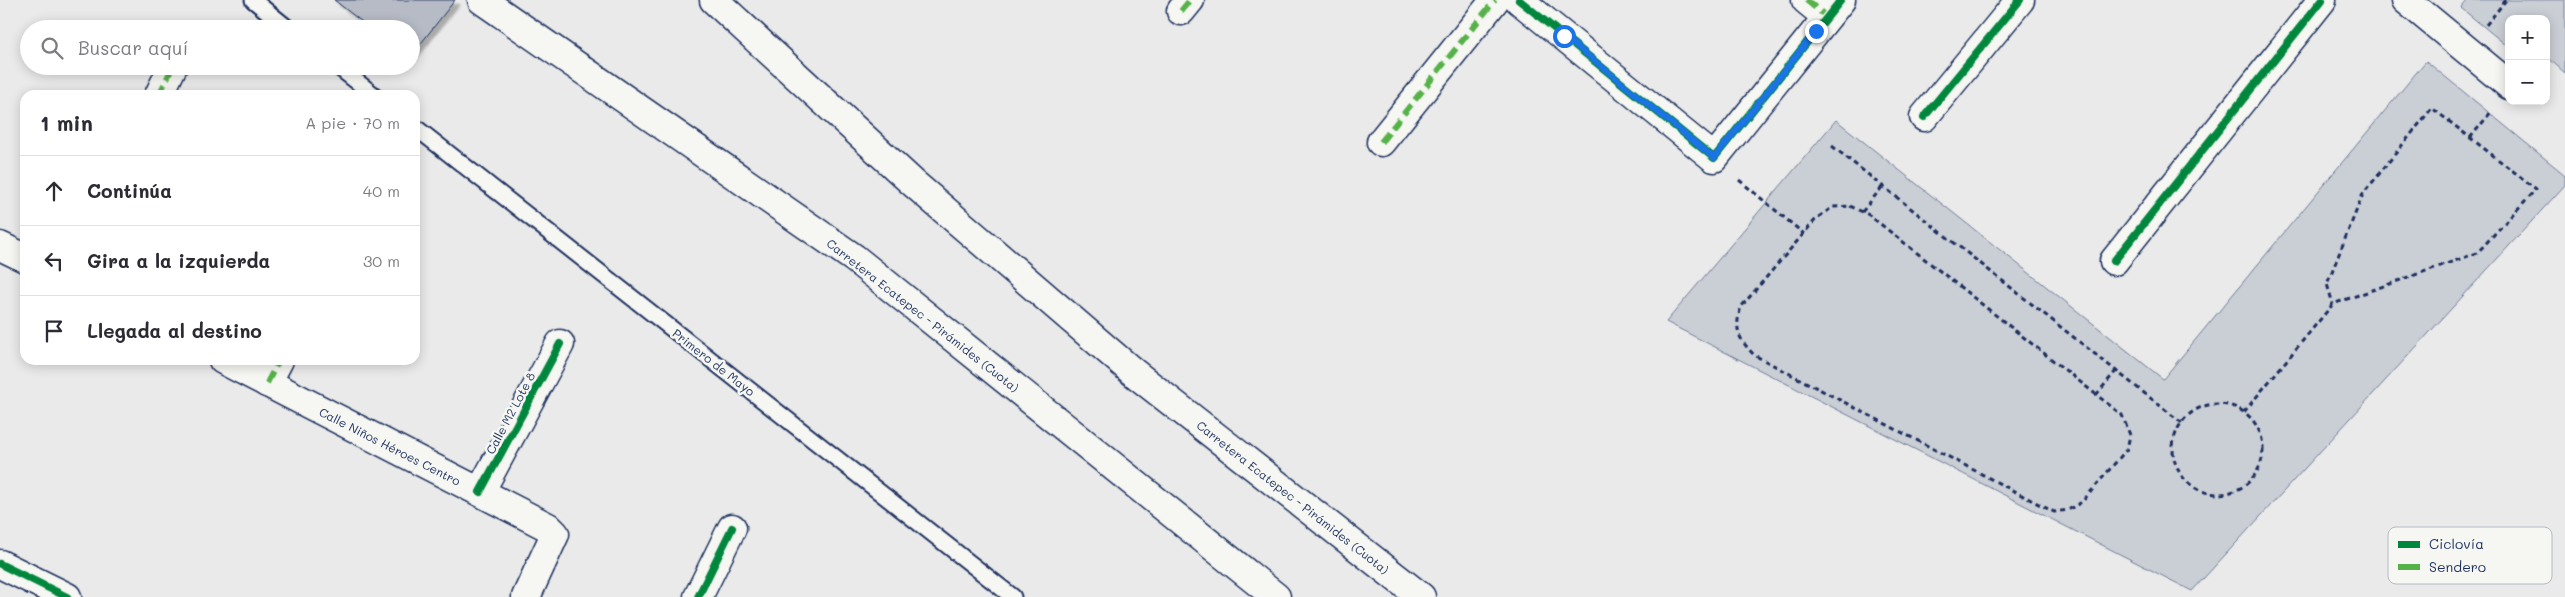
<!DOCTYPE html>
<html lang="es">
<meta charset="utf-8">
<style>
:root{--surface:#fff;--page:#f7f7f7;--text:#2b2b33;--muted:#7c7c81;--line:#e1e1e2}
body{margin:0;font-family:Mali,sans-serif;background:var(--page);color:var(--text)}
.controls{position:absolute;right:15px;top:15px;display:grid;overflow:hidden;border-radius:10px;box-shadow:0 2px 12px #0003}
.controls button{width:45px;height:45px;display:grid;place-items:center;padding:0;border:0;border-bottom:1px solid var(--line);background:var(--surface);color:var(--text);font:25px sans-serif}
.stop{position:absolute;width:15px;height:15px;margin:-11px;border:4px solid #1a73e8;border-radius:50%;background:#fff}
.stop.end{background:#1a73e8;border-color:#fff;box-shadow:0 1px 5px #0008}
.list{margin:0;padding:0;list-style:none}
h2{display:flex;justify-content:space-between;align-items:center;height:65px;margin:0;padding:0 20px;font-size:21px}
h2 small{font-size:16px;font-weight:400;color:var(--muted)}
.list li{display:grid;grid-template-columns:32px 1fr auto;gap:15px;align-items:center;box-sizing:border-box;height:70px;padding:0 20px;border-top:1px solid var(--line)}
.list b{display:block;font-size:19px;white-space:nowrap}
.list em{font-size:16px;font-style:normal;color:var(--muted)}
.icon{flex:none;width:28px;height:28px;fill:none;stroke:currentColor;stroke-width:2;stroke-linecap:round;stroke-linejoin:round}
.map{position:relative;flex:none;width:2565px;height:597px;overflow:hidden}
.search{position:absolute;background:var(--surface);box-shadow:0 2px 12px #0003;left:20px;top:20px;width:400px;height:55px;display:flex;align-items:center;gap:12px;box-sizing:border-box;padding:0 18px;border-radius:28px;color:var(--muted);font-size:19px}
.panel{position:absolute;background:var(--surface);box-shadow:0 2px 12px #0003;left:20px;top:90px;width:400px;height:275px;border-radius:15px}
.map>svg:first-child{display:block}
</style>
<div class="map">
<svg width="2565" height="597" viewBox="0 0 2565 597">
<defs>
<filter id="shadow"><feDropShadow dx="4.5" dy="4.5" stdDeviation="1" flood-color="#0004"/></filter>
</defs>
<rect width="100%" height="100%" fill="#e9eae9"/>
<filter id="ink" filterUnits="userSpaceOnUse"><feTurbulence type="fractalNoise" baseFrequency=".02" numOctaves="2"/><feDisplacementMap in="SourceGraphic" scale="10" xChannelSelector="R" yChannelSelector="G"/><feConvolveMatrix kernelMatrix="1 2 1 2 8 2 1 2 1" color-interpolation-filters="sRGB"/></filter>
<g filter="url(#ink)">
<g fill="#caced5" stroke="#727e9a">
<path d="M2468 0H2565V73L2546 56V19H2509V42L2506 45 2461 8Z"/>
<path d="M2426 61 2565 175V185L2192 591 1666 322 1836 120 2163 379Z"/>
</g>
<path fill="#b6bbc6" stroke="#1b2f5e" filter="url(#shadow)" d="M334 0H455L411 56V29H371Z"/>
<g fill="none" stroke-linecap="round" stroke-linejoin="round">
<defs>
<g id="service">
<path d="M253 0 289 29"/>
<path d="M337 66 374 95"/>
<path d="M415 127 1013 597"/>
</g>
<g id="minor">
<path d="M1519 0 1714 158 1841 0"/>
<path d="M1806 0 1827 17"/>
<path d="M2406 0 2509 85"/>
<path d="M1181 11 1190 0"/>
<path d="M159 95 173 66"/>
<path d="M1924 117 2020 0"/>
<path d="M1381 142 1495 0"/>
<path d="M2114 261 2322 0"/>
<path d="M267 383 279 360"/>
<path d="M480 492 560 344"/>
<path d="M0 564 67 597"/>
<path d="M698 597 732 528"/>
</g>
<g id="secondary">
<path d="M0 246 25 258"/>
<path d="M223 360 548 527 555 534 526 597"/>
</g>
<g id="motorway">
<path d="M482 0 854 258 1276 597"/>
<path d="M714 0 912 182 1133 372 1421 597"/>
</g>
</defs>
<use href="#service" stroke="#1b2f5e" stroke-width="19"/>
<use href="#minor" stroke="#1b2f5e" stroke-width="31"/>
<use href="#secondary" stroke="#1b2f5e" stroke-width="31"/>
<use href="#motorway" stroke="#1b2f5e" stroke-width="31"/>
<g stroke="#1b2f5e" stroke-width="3" stroke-dasharray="5 4" stroke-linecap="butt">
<path d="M2486 25 2506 0"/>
<path d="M2470 138 2491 112"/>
<path d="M1832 146 2182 423"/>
<path d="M1739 180 1804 234"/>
<path d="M1850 206 1869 215 2122 415 2130 435 2127 449 2082 502 2068 510 2054 512 1754 355C1738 338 1734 330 1741 307L1817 218 1833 207Z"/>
<path d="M1862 212 1883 186"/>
<path d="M2096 395 2116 371"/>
<circle cx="2218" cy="449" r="45"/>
<path d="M2244 412 2333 304 2477 253 2536 189 2432 108 2363 194 2327 284 2333 304"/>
</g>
<use href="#service" stroke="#f6f6f2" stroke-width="15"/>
<use href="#minor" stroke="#f6f6f2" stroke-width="28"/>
<use href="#secondary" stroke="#f6f6f2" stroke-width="28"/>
<use href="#motorway" stroke="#f6f6f2" stroke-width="28"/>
<g stroke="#55b248" stroke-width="6" stroke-dasharray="12 6" stroke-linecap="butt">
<path d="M1806 0 1827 17"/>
<path d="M1181 11 1190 0"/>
<path d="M159 95 173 66"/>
<path d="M1381 142 1495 0"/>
<path d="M267 383 279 360"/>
</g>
<defs>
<g id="cycleway">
<path d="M1519 0 1714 158 1841 0"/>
<path d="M1924 117 2020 0"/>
<path d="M2114 261 2322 0"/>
<path d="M480 492 560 344"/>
<path d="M0 564 67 597"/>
<path d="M698 597 732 528"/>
</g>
</defs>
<use href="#cycleway" stroke="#f6f6f2" stroke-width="11"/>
<use href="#cycleway" stroke="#00873e" stroke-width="8"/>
</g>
</g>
<g fill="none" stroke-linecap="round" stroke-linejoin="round" filter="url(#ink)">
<path stroke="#1a73e8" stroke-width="6" d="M1564 36 1714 158 1816 31"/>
</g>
<g text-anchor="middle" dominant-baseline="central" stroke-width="5" stroke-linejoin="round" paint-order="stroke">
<g font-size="12" fill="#1b2f5e" stroke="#f6f6f2">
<text transform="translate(923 315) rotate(38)">Carretera Ecatepec - Pirámides (Cuota)</text>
<text transform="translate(714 362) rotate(38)">Primero de Mayo</text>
<text transform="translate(510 413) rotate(-62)">Calle M2 Lote 8</text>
<text transform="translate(390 446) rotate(27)">Calle Niños Héroes Centro</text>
<text transform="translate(1293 497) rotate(38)">Carretera Ecatepec - Pirámides (Cuota)</text>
</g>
</g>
<rect x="2388" y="527" width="164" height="57" rx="8" fill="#f6f6f2" stroke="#b4bac6" stroke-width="1"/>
<rect x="2398" y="541" width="22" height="7" fill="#00873e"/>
<rect x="2398" y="564" width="22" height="6" fill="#55b248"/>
<g font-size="14" fill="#1b2f5e">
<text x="2429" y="549">Ciclovía</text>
<text x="2429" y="572">Sendero</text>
</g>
</svg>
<div class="controls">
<button>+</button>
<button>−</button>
</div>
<div class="stop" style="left:1564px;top:36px"></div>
<div class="stop end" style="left:1816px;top:31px"></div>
<div class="search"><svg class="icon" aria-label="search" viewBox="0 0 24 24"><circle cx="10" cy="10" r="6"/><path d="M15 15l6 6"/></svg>Buscar aquí</div>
<section class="panel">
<h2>1 min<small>A pie · 70 m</small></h2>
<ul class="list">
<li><svg class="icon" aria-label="ahead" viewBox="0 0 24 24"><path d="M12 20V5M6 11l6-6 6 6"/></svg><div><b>Continúa</b></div><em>40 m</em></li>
<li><svg class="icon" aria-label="left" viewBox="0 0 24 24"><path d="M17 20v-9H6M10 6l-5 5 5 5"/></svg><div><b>Gira a la izquierda</b></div><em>30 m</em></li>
<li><svg class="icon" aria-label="arrive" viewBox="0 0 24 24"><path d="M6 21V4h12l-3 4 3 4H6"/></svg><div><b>Llegada al destino</b></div></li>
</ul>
</section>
</div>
